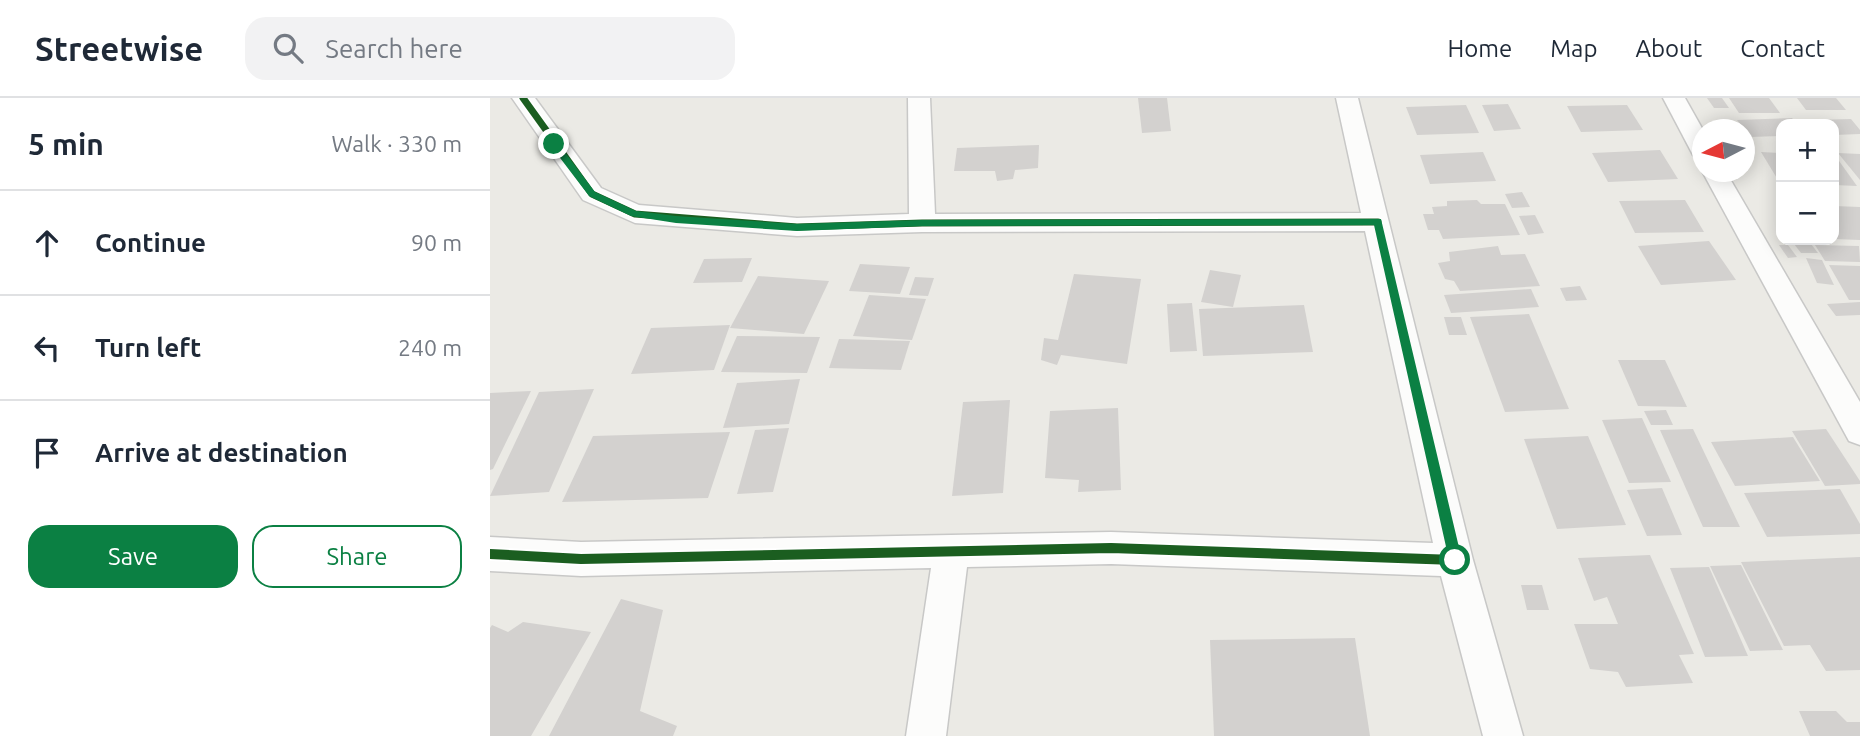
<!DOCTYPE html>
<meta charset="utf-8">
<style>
:root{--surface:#fff;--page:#f2f2f3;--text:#1f2937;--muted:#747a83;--line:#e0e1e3;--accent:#0b8043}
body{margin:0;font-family:Ubuntu,sans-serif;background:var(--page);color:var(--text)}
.controls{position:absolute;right:21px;top:21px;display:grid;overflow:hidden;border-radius:14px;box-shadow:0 4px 18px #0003}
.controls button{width:63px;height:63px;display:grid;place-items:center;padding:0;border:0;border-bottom:2px solid var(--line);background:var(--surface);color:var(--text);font:35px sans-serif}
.compass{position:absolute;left:1202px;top:21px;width:63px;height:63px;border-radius:50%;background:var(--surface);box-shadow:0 4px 18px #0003;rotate:264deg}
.stop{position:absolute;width:21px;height:21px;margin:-16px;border:5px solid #0b8043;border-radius:50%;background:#fff}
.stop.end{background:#0b8043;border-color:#fff;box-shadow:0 2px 7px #0008}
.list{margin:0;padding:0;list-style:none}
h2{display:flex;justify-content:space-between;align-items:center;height:91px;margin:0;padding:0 28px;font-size:30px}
h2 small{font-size:23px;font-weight:400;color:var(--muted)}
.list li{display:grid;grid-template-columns:46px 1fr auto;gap:21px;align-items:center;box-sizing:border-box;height:105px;padding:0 28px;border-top:2px solid var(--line)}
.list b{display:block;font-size:26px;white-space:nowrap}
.list em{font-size:23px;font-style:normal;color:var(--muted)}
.actions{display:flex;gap:14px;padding:21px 28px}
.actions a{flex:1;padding:16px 0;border:2px solid var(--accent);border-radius:21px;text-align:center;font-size:24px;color:var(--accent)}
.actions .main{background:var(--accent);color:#fff}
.icon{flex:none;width:38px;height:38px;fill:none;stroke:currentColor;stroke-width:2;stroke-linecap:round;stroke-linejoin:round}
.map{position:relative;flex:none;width:1370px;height:638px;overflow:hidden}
header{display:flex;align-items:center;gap:42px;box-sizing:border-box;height:98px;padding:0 35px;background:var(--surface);border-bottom:2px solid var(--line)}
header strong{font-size:33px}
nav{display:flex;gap:38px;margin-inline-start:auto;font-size:24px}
.search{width:490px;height:63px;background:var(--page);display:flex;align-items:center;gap:18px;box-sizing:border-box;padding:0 24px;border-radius:21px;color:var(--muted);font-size:26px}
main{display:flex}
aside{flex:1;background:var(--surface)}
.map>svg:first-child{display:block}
</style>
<header>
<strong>Streetwise</strong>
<div class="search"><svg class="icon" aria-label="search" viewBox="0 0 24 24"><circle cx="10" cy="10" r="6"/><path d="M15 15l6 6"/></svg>Search here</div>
<nav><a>Home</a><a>Map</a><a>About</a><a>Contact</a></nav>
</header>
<main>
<aside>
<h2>5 min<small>Walk · 330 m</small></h2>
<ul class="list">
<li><svg class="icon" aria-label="ahead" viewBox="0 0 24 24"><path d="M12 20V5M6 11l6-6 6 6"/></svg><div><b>Continue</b></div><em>90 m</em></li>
<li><svg class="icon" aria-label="left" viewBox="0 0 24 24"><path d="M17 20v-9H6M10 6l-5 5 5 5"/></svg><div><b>Turn left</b></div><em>240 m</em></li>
<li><svg class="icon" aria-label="arrive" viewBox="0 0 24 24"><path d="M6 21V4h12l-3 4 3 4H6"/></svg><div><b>Arrive at destination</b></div></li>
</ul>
<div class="actions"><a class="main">Save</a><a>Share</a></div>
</aside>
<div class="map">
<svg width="1370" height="638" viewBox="0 0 1370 638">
<rect width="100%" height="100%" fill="#ebeae5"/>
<g fill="#d3d1cf">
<path d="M648 0H677L681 33 652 35Z"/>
<path d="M1217 0H1232L1239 10H1224Z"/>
<path d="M1239 0H1279L1290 15H1249Z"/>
<path d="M1307 0H1346L1356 12H1316Z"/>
<path d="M1018 6 1031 31 1004 33 992 7Z"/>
<path d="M976 7 989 35 927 37 916 9Z"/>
<path d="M1137 7 1153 32 1091 34 1077 8Z"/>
<path d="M1302 20 1307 26H1291V38L1260 39 1247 22Z"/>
<path d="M1361 21 1370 32V36L1344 37V26H1326L1322 22Z"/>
<path d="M549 47 548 70 525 72 523 81 507 83 505 73H464L467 50Z"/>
<path d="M1170 52 1188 81 1118 84 1102 55Z"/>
<path d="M993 54 1006 83 940 86 930 57Z"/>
<path d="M1271 54 1291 55V87Z"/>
<path d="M1348 55 1370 56V82Z"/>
<path d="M1344 56 1367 88 1344 87Z"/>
<path d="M1032 94 1040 109 1022 110 1015 96Z"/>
<path d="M987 102 991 106H1015L1030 137 953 141 949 132H938L933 116H944L942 109 957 108V103Z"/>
<path d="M1195 102 1214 134 1145 135 1129 103Z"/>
<path d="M1344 108 1370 109V142L1344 141Z"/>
<path d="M1045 117 1054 135 1038 137 1029 118Z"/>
<path d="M1301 142H1318L1328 155H1311Z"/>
<path d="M1219 143 1246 182 1171 187 1148 148Z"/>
<path d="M1289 147H1298L1307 159 1298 160Z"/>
<path d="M1325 147 1369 148 1370 164 1335 163Z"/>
<path d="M1008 148 1011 157 1035 156 1050 188 970 193 964 183 955 181 948 165 960 163 959 154Z"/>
<path d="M262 160 252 184 203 185 214 161Z"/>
<path d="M1316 160 1332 162 1344 187 1327 185Z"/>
<path d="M370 166 420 169 410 196 359 193Z"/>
<path d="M1339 167 1370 168V202H1359Z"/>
<path d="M720 172 751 177 743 209 711 204Z"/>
<path d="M584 176 651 181 637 266 571 257 567 267 551 262 554 240 568 242Z"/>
<path d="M268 178 339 183 314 236 240 230Z"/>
<path d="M425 179 444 180 438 198 419 197Z"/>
<path d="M1090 188 1097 202 1076 203 1070 190Z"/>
<path d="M1041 191 1049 209 961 215 954 197Z"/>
<path d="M379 197 436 201 422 242 363 238Z"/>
<path d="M1370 204V217L1346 218 1337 206Z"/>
<path d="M702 205 707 253 680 254 677 206Z"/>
<path d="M814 207 823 254 713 258 709 211Z"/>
<path d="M1039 216 1079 311 1015 314 980 219Z"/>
<path d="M954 219H971L977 237H959Z"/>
<path d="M240 227 224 272 141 276 161 230Z"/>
<path d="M247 238 330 239 317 275 231 274Z"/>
<path d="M349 241 420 243 411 272 339 270Z"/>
<path d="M1128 262H1175L1197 309 1148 308Z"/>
<path d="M310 281 299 326 233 330 247 285Z"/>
<path d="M104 291 59 394 0 398 49 294Z"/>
<path d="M41 293 3 371 0 372V295Z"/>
<path d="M520 302 513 395 462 398 473 304Z"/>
<path d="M628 310 631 392 588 394 589 382 555 380 560 313Z"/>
<path d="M1176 312 1183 327H1161L1154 313Z"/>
<path d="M1152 320 1181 384 1139 385 1112 322Z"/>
<path d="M299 330 283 394 247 396 265 332Z"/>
<path d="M1203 331 1250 429H1213L1170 332Z"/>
<path d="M1336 331 1370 383V386L1335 388 1302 333Z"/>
<path d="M240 334 218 400 72 404 103 338Z"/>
<path d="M1098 338 1136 427 1067 431 1034 341Z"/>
<path d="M1303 339 1330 383 1245 388 1221 344Z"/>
<path d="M1172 390 1192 437 1157 438 1137 392Z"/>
<path d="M1350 391 1370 426V436L1277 439 1254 395Z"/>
<path d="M1160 457 1204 556 1189 557 1203 585 1136 589 1128 574 1100 571 1084 526H1128L1117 499 1104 503 1088 460Z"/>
<path d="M1370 459V572L1336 573 1320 547 1294 548 1251 464Z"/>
<path d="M1251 467 1293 552 1260 553 1220 468Z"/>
<path d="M1219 469 1258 558 1215 559 1180 470Z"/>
<path d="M1031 487H1052L1059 512H1037Z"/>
<path d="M131 501 173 512 150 613 187 628 183 638H59Z"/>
<path d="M33 524 101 534 41 638H0V530L2 527 18 534Z"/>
<path d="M865 540 880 638H724L720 542Z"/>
<path d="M1309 613H1346L1357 624H1370V638H1320Z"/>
</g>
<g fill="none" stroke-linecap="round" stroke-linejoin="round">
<defs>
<g id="minor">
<path d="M22 0H45L111 90 149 107 307 120 419 116 418 0H440L445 116 871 115 846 0H868L983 462 1033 638H993L951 478 621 466 477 469 456 638H416L441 470 91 478 0 473V439L91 444 621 434 943 445 875 133 432 134 307 138 145 125 93 102Z"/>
<path d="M1173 0H1195L1213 32 1212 60 1203 57Z"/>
<path d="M1212 73 1236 74 1370 304V347L1359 343Z"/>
</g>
</defs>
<use href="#minor" stroke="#c8c8c7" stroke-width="3"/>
<use href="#minor" fill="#fcfcfb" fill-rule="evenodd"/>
<defs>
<path id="cycleway-far1" d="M33 0 102 96 145 116 307 129 432 125 888 124"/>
<path id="cycleway" d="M0 456 91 461 621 450 965 462"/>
</defs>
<use href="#cycleway-far1" stroke="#fff" stroke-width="10"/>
<use href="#cycleway" stroke="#fff" stroke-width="14"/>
<use href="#cycleway-far1" stroke="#1b5e20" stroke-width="7"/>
<use href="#cycleway" stroke="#1b5e20" stroke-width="10"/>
</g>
<path fill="#0b8043" d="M61 44H67L105 94 146 113 186 118 307 126 432 122 891 121 972 462 970 467 965 468 959 462 884 127 432 128 307 133 186 125 141 118 99 98 61 48Z"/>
</svg>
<div class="controls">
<button>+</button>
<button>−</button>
</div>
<svg class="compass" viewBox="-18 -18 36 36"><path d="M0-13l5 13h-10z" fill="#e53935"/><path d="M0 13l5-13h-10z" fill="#747a83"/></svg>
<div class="stop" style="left:965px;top:462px"></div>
<div class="stop end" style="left:64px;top:46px"></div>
</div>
</main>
